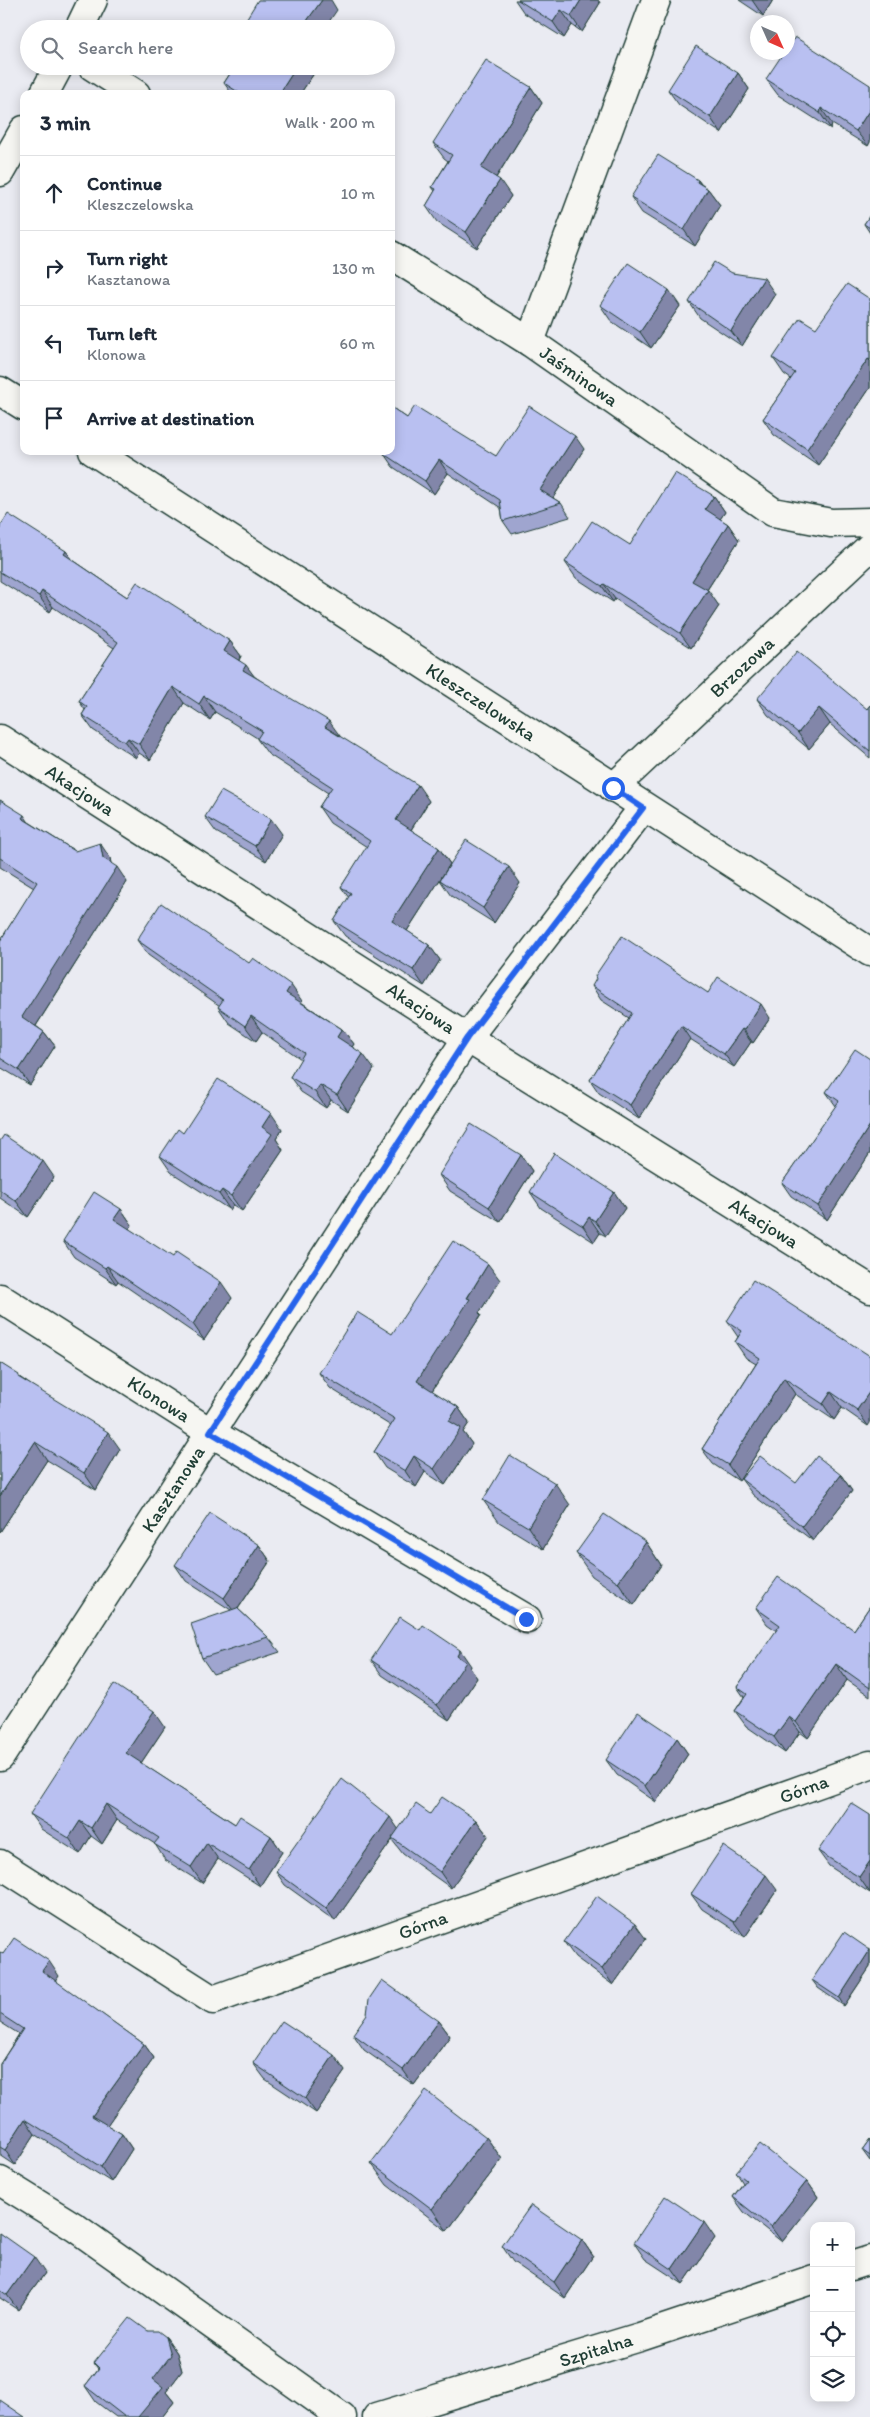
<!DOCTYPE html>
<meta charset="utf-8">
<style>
:root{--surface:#fff;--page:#f6f6f7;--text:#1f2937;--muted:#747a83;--line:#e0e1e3}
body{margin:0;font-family:Itim,sans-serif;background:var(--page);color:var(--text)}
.controls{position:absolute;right:15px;bottom:15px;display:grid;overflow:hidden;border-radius:10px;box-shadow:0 2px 12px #0003}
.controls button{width:45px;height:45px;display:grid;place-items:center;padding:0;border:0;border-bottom:1px solid var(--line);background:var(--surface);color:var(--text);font:25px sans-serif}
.compass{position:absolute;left:750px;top:15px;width:45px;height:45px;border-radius:50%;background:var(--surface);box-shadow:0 2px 12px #0003;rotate:135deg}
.stop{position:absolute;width:15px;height:15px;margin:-11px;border:4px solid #2563eb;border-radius:50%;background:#fff}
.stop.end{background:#2563eb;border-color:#fff;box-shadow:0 1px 5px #0008}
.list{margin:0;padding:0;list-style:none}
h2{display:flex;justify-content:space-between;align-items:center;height:65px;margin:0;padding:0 20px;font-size:21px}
h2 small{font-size:16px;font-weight:400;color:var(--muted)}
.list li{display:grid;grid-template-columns:32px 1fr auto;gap:15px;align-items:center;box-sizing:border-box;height:75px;padding:0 20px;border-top:1px solid var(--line)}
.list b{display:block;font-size:19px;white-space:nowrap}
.list p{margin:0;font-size:16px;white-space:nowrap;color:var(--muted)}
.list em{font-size:16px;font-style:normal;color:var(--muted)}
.icon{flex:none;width:28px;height:28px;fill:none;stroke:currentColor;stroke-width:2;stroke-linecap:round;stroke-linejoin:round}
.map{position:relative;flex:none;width:870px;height:2417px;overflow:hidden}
.search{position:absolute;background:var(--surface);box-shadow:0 2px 12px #0003;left:20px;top:20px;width:375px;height:55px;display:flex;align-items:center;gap:12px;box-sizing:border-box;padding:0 18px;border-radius:28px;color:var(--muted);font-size:19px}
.panel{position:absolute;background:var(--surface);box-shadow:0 2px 12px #0003;left:20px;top:90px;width:375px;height:365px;border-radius:10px}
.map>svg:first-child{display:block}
</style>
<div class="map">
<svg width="870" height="2417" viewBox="0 0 870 2417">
<rect width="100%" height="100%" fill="#eaebf2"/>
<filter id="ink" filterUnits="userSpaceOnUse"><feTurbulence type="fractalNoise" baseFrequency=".02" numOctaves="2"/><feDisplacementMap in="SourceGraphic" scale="10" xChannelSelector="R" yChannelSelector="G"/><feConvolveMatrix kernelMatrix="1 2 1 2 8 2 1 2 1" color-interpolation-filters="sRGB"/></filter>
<g filter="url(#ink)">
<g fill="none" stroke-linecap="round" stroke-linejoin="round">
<defs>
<g id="minor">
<path d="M656 0 530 342 773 512 831 523 870 522"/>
<path d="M79 29 93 0"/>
<path d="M92 66 136 94"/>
<path d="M44 94 59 66"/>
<path d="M0 172 24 130"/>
<path d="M391 255 530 342"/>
<path d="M0 739 467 1038 870 1289"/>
<path d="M613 788 870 547"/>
<path d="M0 1298 210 1432 527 1619"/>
<path d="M0 1757 467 1038 643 808"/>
<path d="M0 1864 213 2000 870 1765"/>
<path d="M0 2181 76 2228 342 2417"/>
<path d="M851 2266 870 2260"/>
<path d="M377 2417 640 2337 814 2279"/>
</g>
<g id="major">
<path d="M0 391 24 406"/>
<path d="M93 451 870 952"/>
</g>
</defs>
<use href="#minor" stroke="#1f3d34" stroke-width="31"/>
<use href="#major" stroke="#1f3d34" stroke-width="31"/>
<use href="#minor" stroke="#f6f6f2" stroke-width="28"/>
<use href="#major" stroke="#f6f6f2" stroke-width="28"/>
</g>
<g fill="#9fa5cf" stroke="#1f3d34">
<path d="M515 0H598L600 3 582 32 572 25 564 38 524 13Z"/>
<path d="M739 0H773L763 16Z"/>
<path d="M231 66H319L300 94H232L224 83 233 69Z"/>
<path d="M738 73 749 89 721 133 679 105 668 90Z"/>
<path d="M766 79 870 85V142L868 146 832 124 831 129 778 95Z"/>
<path d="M531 87 542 103 496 178 511 196 477 248 437 222 426 206 435 191 432 187 448 161 444 158 433 143Z"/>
<path d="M698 180 701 184 708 189 720 205 695 246 642 213 631 197Z"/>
<path d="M870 215V233L864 224Z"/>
<path d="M732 273 775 294 742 346 700 318 689 302Z"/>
<path d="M870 299V388L818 465 774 435 763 419 791 379 784 374 773 358 816 328Z"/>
<path d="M600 305 680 306 651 348 611 321Z"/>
<path d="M391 407 407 418 496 456 584 449 553 498 561 503 570 517 512 534 503 521 501 508 448 473 434 494 393 467 384 454 391 451Z"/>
<path d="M714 496 725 512 720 519 728 524 739 540 707 590 719 606 691 648 615 599 613 602 576 578 565 562 630 545Z"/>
<path d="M0 524 66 551 73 560 127 597 230 641 241 656 239 660 254 676 339 736 429 801 411 830 439 848 450 864 407 931 429 945 440 960 424 986 345 936 334 921 349 898 341 887 367 847 330 823 319 807 328 793 268 754 257 739V738L215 712 210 720 184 703 150 760 139 753 136 758 93 730 82 715 85 710 79 701 114 648 53 607 50 612 0 581Z"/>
<path d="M757 699 867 709 870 705V758L830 724 809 749 768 715Z"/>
<path d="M0 800 29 822 75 851 110 858 111 864 127 882 36 1026 44 1032 55 1046 30 1085 0 1067V941L34 888 0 867Z"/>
<path d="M205 817 282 834 266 861 216 832Z"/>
<path d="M440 880 520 883 494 923 451 896Z"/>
<path d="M137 940 302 1001 301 1002 342 1029 354 1044 352 1047 374 1069 348 1111 331 1100 326 1108 301 1092 290 1077 301 1059 262 1032 256 1041 229 1023 218 1007 220 1006 148 955Z"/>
<path d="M592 986 708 993 770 1018 753 1043 751 1042 734 1067 690 1039 639 1119 599 1093 590 1080 629 1018 601 1000Z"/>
<path d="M870 1059V1153L827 1220 791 1196 782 1183 836 1106 826 1092Z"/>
<path d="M282 1129 276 1139 283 1150 242 1211 233 1205 230 1210 171 1172 160 1156 183 1133Z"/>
<path d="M0 1141 54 1177 28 1217 0 1198Z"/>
<path d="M521 1155 532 1171 500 1222 450 1191 439 1175Z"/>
<path d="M530 1192H614L625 1208 606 1236 600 1233 594 1242 541 1208Z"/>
<path d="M121 1209 132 1225 129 1229 232 1298 204 1340 118 1281 116 1284 74 1257 63 1241Z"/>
<path d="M500 1280 479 1313 481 1315 432 1391 458 1407 469 1423 463 1432 472 1444 445 1485 425 1472 416 1487 385 1468 374 1452 391 1426 330 1388 319 1373Z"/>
<path d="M727 1321 870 1356 868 1426 842 1408 834 1420 795 1394 739 1481 713 1464 702 1449 756 1364 746 1358 735 1342 738 1337Z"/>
<path d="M0 1363 120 1449 96 1490 47 1460 0 1532Z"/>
<path d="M841 1475 852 1491 813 1541 753 1495 741 1479 796 1483Z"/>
<path d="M483 1500 570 1505 543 1549 499 1522Z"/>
<path d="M646 1542 661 1565 634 1605 592 1576 576 1553Z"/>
<path d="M259 1545 270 1561 238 1609 268 1637 280 1652 213 1674 202 1658 231 1610 186 1581 175 1565Z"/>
<path d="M870 1606V1696L847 1680 808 1738 800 1732 785 1753 746 1726 735 1711 744 1697 737 1687 777 1631 767 1624 756 1608 854 1630Z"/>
<path d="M371 1660 471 1666 470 1668 477 1678 449 1720 382 1675Z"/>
<path d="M165 1727 141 1763 235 1824 271 1836 282 1852 260 1886 218 1859 202 1883 165 1860 155 1844 117 1820 102 1844 91 1836 80 1854 41 1829 30 1814Z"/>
<path d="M677 1738 688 1754 656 1802 617 1775 606 1760Z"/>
<path d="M430 1814 476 1820 488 1836 451 1888 403 1854 392 1840 335 1921 285 1885 276 1872 398 1829Z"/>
<path d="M870 1815V1893L829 1866 818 1851Z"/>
<path d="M777 1890 745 1937 702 1909 691 1894Z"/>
<path d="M646 1939 613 1985 575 1957 564 1942Z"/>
<path d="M870 1949V1967L844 2006 818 1988 812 1980Z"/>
<path d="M0 1952 3 1954 59 1976 55 1981 144 2044 154 2058 107 2125 122 2134 132 2149 111 2182 35 2134 15 2165 0 2155V2064L19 2034 0 2022Z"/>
<path d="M439 2021 450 2036 414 2085 364 2050 353 2034Z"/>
<path d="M253 2063 345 2071 316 2113 265 2079Z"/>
<path d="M486 2137 502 2159 447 2231 387 2185 371 2163Z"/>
<path d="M870 2139V2161L862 2150Z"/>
<path d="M736 2172 807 2181 818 2197 782 2242 744 2212 733 2197 743 2183Z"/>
<path d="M0 2233 45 2273 18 2310 0 2298Z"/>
<path d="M715 2238 683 2284 645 2259 634 2243Z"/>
<path d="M582 2240 593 2256 565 2298 513 2262 502 2246Z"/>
<path d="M148 2331 166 2337 177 2353 182 2371 166 2392 174 2402 162 2417H116L96 2402 85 2386 98 2369 94 2363Z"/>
</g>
<g fill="#8286a9" stroke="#1f3d34">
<path d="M322 0H331L337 10 324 29H301Z"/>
<path d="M581 0H598L600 3 582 32 571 16Z"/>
<path d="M752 0H773L763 16Z"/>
<path d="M561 10 572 25 564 38 553 22Z"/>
<path d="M297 66H319L300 94H279Z"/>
<path d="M738 73 749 89 721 133 710 117Z"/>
<path d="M531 87 542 103 492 184 481 168Z"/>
<path d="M821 108 832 124 831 129 820 113Z"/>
<path d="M870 109V142L868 146 856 131Z"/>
<path d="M500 180 511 196 477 248 466 232Z"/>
<path d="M698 180 706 192 708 189 720 205 695 246 684 230Z"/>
<path d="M764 278 775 294 742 346 731 331Z"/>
<path d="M669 290 680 306 651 348 640 332Z"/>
<path d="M868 359 870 361V388L818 465 807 449Z"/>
<path d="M575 436 584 449 549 504 540 490Z"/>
<path d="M439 460 448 473 434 494 425 481Z"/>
<path d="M714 496 725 512 716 525 705 509Z"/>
<path d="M728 524 739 540 703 596 692 581Z"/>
<path d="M66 551 77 566 64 554Z"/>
<path d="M604 584 615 599 613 602 602 586Z"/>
<path d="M708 590 719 606 691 648 680 633Z"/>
<path d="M42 591 53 607 50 612 39 596Z"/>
<path d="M230 641 241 656 235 667 224 651Z"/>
<path d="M246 665 257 680 243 670Z"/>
<path d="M173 687 184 703 150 760 139 744Z"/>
<path d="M204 696 215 712 210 720 199 704Z"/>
<path d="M819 708 830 724 809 749 798 733Z"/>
<path d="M329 721 340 736 325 727Z"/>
<path d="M128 738 139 753 136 758 125 742Z"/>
<path d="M418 785 429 801 407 836 396 820Z"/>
<path d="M24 815 34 830 22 818Z"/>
<path d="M271 819 282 834 266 861 255 846Z"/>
<path d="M100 843 110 858 113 873 117 867 127 882 32 1032 22 1017 103 858Z"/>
<path d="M439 848 450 864 403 937 392 921Z"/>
<path d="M509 867 520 883 494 923 483 908Z"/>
<path d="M429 945 440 960 424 986 413 970Z"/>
<path d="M291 985 302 1001 297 1009 286 993Z"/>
<path d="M761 1004 770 1018 753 1043 744 1030Z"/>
<path d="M251 1016 262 1032 256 1041 245 1026Z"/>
<path d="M681 1026 690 1039 639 1119 630 1105Z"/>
<path d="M342 1029 354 1044 348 1053 337 1037Z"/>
<path d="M742 1029 751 1042 734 1067 724 1054Z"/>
<path d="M44 1032 55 1046 30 1085 19 1070Z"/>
<path d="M363 1054 374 1069 348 1111 337 1095Z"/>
<path d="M320 1085 331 1100 326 1108 315 1092Z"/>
<path d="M271 1113 282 1129 276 1139 283 1150 242 1211 231 1196 262 1127Z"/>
<path d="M870 1125V1153L827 1220 818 1206Z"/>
<path d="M521 1155 532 1171 500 1222 489 1207Z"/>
<path d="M43 1161 54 1177 28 1217 16 1201Z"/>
<path d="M222 1190 233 1205 230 1210 219 1194Z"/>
<path d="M614 1192 625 1208 606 1236 595 1221Z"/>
<path d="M121 1209 132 1225 125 1234 114 1219Z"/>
<path d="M589 1217 600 1233 594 1242 583 1226Z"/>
<path d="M488 1264 500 1280 479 1313 481 1315 428 1397 417 1381Z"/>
<path d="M107 1266 118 1281 116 1284 105 1268Z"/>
<path d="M221 1282 232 1298 204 1340 193 1324Z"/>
<path d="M784 1378 795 1394 739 1481 728 1465Z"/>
<path d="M870 1391V1423L868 1426 857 1410Z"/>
<path d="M831 1392 842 1408 834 1420 823 1404Z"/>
<path d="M458 1407 469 1423 463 1432 472 1444 445 1485 434 1469 449 1421Z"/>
<path d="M108 1432 120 1449 96 1490 84 1473Z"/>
<path d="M35 1442 47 1460 0 1532V1496Z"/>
<path d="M414 1456 425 1472 416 1487 405 1471Z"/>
<path d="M841 1475 852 1491 813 1541 802 1526Z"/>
<path d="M555 1483 570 1505 543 1549 528 1527Z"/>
<path d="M646 1542 661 1565 634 1605 618 1582Z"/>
<path d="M259 1545 270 1561 235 1613 224 1598Z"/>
<path d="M460 1650 471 1666 470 1668 477 1678 449 1720 437 1705 457 1656Z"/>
<path d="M836 1664 847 1680 808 1738 796 1722Z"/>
<path d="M154 1711 165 1727 137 1769 126 1753Z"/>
<path d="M789 1717 800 1732 785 1753 774 1737Z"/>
<path d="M677 1738 688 1754 656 1802 645 1786Z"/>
<path d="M106 1804 117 1820 102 1844 91 1828Z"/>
<path d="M390 1817 399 1830 335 1921 326 1908Z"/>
<path d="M476 1820 488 1836 451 1888 440 1872Z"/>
<path d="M80 1821 91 1836 80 1854 69 1838Z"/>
<path d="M271 1836 282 1852 260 1886 249 1870Z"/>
<path d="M207 1843 218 1859 202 1883 191 1867Z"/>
<path d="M870 1861V1893L859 1877Z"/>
<path d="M766 1875 777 1890 745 1937 734 1922Z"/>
<path d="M635 1924 646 1939 613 1985 602 1969Z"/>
<path d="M870 1950V1967L844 2006 839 1998Z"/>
<path d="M49 1961 59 1976 52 1986 42 1971Z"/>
<path d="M439 2021 450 2036 414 2085 403 2070Z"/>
<path d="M144 2044 154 2058 103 2131 92 2116Z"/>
<path d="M334 2055 345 2071 316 2113 305 2098Z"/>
<path d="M25 2119 35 2134 15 2165 5 2150Z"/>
<path d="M122 2134 132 2149 111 2182 101 2167Z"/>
<path d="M486 2137 502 2159 447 2231 432 2209Z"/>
<path d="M807 2181 818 2197 782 2242 771 2227Z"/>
<path d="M704 2222 715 2238 683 2284 672 2269Z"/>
<path d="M582 2240 593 2256 565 2298 554 2282Z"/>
<path d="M34 2257 45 2273 18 2310 7 2295Z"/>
<path d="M166 2337 177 2353 182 2371 166 2392 174 2402 162 2417H138L153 2379Z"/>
</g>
<g fill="#b9c0f1" stroke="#1f3d34">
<path d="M258 0H322L301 29H240Z"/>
<path d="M518 0H581L571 16 561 10 553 22Z"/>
<path d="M795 37 870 85V109L856 131 821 108 820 113 766 79 784 52H788V48Z"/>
<path d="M696 46 738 73 710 117 668 90Z"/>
<path d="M486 60 531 87 481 168 500 180 466 232 426 206 436 189 432 187 452 155 433 143Z"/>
<path d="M235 66H297L279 94H241L224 83Z"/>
<path d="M658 155 698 180 697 182 708 189 684 230 631 197Z"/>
<path d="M870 215V228L864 224Z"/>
<path d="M714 262 732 273 764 278 731 331 689 302Z"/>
<path d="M628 263 669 290 640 332 600 305Z"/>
<path d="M847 284 870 299V360L868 359 807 449 763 419 795 373 773 358 800 318 816 328Z"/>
<path d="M415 406 496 456 529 406 575 436 540 490 561 503 503 521 500 500 439 460 425 481 384 454 386 451H391V443L393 441 391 440V407L407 418Z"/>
<path d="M675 473 714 496 705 509 728 524 692 581 708 590 680 633 604 584 602 586 565 562 592 521 630 545Z"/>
<path d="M8 514 66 551 64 554 127 597 137 582 230 641 224 651 246 665 243 670 329 721 325 727 418 785 396 820 439 848 392 921 429 945 413 970 334 921 351 893 341 887 370 841 319 807 332 787 257 739 262 731 204 696 199 704 173 687 139 744 128 738 125 742 82 715 87 707 79 701 118 642 42 591 39 596 0 572V524L1 525Z"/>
<path d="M797 651 867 709 870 705V751L819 708 798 733 757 699Z"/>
<path d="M221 791 271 819 255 846 205 817Z"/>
<path d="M0 800 24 815 22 818 75 851 100 843 103 858 117 867 22 1017 44 1032 19 1070 0 1058V941L37 882 0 858Z"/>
<path d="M466 840 509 867 483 908 440 880Z"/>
<path d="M161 903 249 963 253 958 291 985 286 993 342 1029 337 1037 363 1054 337 1095 320 1085 315 1092 290 1077 304 1053 251 1016 245 1026 218 1007 223 1000 137 940Z"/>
<path d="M622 936 708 993 718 977 761 1004 744 1030 742 1029 724 1054 681 1026 630 1105 590 1080 632 1013 592 986 596 979 595 976Z"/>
<path d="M855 1049 870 1059V1125L818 1206 782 1183 839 1101 826 1092Z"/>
<path d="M218 1079 271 1113 262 1127 272 1134 231 1196 222 1190 219 1194 160 1156 178 1129 183 1133Z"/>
<path d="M471 1124 521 1155 489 1207 439 1175Z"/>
<path d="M4 1135 43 1161 16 1201 0 1190V1141Z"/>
<path d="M554 1153 614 1192 595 1221 589 1217 583 1226 530 1192Z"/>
<path d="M94 1192 121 1209 114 1219 173 1257 176 1252 221 1282 193 1324 107 1266 105 1268 63 1241Z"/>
<path d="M453 1241 488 1264 467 1298 470 1299 417 1381 458 1407 449 1421 461 1428 434 1469 414 1456 405 1471 374 1452 395 1419 319 1373 357 1312 392 1334Z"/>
<path d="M753 1280 870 1356V1391L857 1410 831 1392 823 1404 784 1378 728 1465 702 1449 760 1358 735 1342 742 1331 727 1321Z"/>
<path d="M0 1363 19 1375 18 1377 108 1432 84 1473 35 1442 0 1496Z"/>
<path d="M510 1455 555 1483 528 1527 483 1500Z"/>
<path d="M760 1456 796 1483 817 1456 841 1475 802 1526 741 1479Z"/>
<path d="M210 1513 259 1545 224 1598 175 1565Z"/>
<path d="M604 1514 646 1542 618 1582 576 1553Z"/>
<path d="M778 1577 854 1630 870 1606V1688L836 1664 796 1722 789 1717 774 1737 735 1711 747 1694 737 1687 780 1625 756 1608Z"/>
<path d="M237 1608 268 1637 202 1658 191 1624Z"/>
<path d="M400 1617 420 1630 423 1625 460 1650 457 1656 466 1662 437 1705 371 1660Z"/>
<path d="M114 1684 154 1711 126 1753 235 1824 240 1816 271 1836 249 1870 207 1843 191 1867 154 1844 159 1838 106 1804 91 1828 80 1821 69 1838 30 1814Z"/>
<path d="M638 1712 677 1738 645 1786 606 1760Z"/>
<path d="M342 1779 390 1817 326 1908 276 1872Z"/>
<path d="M442 1797 476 1820 440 1872 392 1838 416 1804 430 1814Z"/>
<path d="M851 1803 870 1815V1861L859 1877 818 1851Z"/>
<path d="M723 1846 766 1875 734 1922 691 1894Z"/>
<path d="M597 1896 635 1924 602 1969 564 1942Z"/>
<path d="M844 1932 870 1950 839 1998 812 1980Z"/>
<path d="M14 1938 49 1961 42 1971 144 2044 92 2116 122 2134 101 2167 25 2119 5 2150 0 2147V2064L23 2029 0 2014V1952L3 1954Z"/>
<path d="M382 1980 439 2021 403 2070 353 2034 367 2014 369 1999Z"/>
<path d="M282 2021 334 2055 305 2098 253 2063Z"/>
<path d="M426 2091 486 2137 432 2209 371 2163Z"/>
<path d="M870 2139V2156L862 2150Z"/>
<path d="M760 2144 807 2181 771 2227 733 2197 746 2180 736 2172Z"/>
<path d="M665 2196 704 2222 672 2269 634 2243Z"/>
<path d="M531 2205 582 2240 554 2282 502 2246Z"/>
<path d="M0 2233 34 2257 7 2295 0 2290Z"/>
<path d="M130 2318 148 2331H158L166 2337 171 2355 153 2379 163 2387 138 2417H125L85 2386 99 2368 94 2363Z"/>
<path d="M0 2400 25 2417H0Z"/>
</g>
</g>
<g fill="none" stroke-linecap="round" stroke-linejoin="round" filter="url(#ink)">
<path stroke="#2563eb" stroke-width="6" d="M526 1619 210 1432 467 1038 643 808 613 788"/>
</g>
<g text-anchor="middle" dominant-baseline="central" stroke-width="5" stroke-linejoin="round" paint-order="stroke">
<g font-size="19" fill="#1f3d34" stroke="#f6f6f2">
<text transform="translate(579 376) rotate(35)">Jaśminowa</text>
<text transform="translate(742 667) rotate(-43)">Brzozowa</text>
<text transform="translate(481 702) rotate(33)">Kleszczelowska</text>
<text transform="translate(80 790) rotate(33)">Akacjowa</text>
<text transform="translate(421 1008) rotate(33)">Akacjowa</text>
<text transform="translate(764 1223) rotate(32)">Akacjowa</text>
<text transform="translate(159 1399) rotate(32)">Klonowa</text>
<text transform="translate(173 1489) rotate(-57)">Kasztanowa</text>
<text transform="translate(804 1789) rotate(-20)">Górna</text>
<text transform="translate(423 1925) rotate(-20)">Górna</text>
<text transform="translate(596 2350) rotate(-17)">Szpitalna</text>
</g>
</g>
</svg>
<div class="controls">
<button>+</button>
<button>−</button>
<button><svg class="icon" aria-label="locate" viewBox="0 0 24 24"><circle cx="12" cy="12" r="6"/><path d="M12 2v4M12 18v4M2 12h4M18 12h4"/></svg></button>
<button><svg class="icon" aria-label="layers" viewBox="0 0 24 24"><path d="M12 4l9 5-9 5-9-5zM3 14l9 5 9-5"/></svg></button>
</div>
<svg class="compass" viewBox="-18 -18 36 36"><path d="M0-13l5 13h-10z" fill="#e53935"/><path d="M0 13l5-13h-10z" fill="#747a83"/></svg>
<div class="stop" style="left:613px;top:788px"></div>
<div class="stop end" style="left:526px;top:1619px"></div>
<div class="search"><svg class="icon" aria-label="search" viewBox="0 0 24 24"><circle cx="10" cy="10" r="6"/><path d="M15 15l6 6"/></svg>Search here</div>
<section class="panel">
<h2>3 min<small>Walk · 200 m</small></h2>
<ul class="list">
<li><svg class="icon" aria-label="ahead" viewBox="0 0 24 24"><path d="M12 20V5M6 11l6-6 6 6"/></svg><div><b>Continue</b><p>Kleszczelowska</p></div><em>10 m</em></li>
<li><svg class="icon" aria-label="right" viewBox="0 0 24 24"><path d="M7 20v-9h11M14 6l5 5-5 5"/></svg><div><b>Turn right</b><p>Kasztanowa</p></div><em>130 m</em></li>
<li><svg class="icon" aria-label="left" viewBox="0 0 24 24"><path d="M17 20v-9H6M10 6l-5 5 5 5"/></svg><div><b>Turn left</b><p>Klonowa</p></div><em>60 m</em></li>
<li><svg class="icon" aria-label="arrive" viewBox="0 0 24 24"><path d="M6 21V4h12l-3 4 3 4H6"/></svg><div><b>Arrive at destination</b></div></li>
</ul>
</section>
</div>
